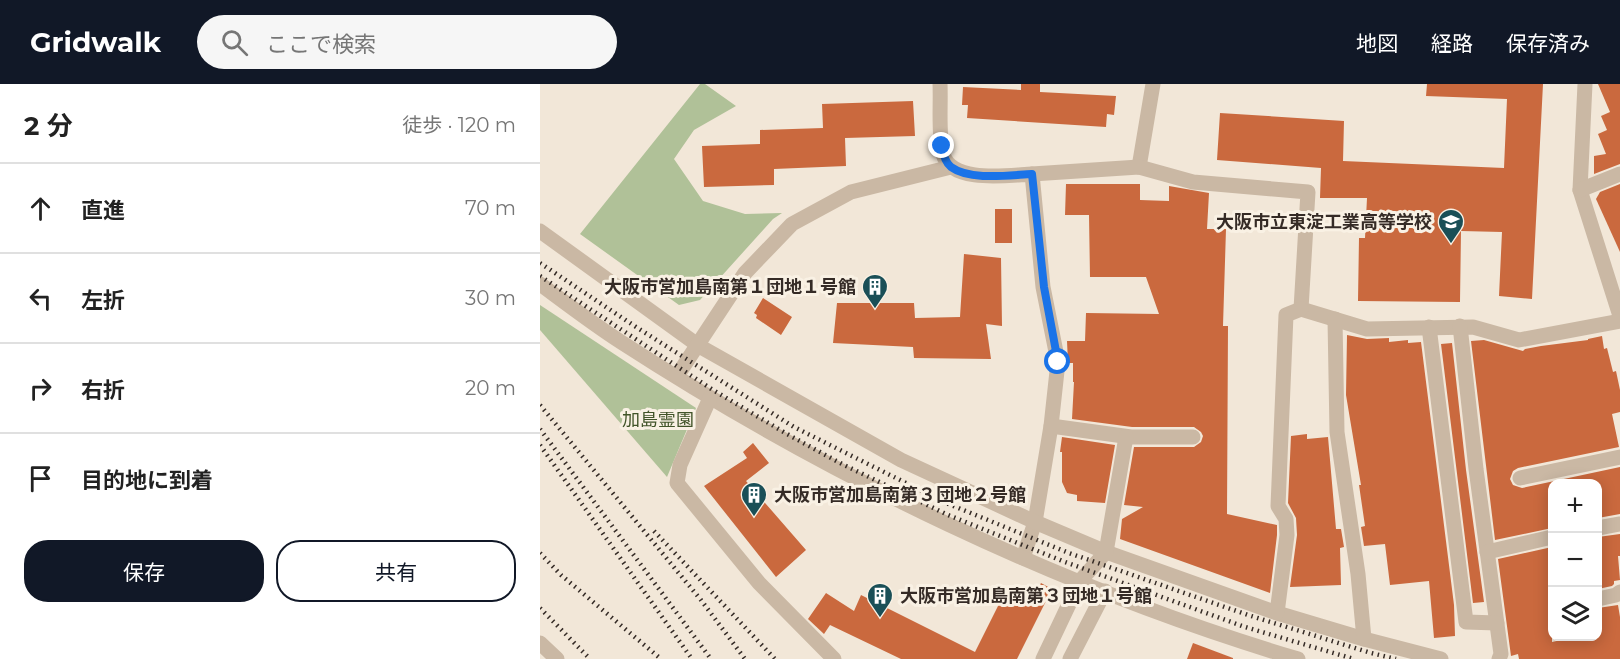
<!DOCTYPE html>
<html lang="ja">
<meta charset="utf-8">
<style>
:root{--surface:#fff;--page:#f6f6f6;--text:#222;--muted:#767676;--line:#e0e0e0;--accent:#111827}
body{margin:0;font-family:Montserrat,"Noto Sans JP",sans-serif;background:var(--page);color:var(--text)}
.controls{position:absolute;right:18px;bottom:18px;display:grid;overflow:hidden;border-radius:12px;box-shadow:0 3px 15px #0003}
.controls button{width:54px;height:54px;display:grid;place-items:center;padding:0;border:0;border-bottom:2px solid var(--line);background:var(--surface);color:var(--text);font:30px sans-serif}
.stop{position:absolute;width:18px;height:18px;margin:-14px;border:4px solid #1a73e8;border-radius:50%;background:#fff}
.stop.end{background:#1a73e8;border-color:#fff;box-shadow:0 2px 6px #0008}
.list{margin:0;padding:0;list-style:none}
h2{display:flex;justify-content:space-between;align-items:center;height:78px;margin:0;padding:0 24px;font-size:26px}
h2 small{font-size:20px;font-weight:400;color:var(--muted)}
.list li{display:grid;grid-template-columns:39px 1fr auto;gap:18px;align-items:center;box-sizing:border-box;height:90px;padding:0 24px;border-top:2px solid var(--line)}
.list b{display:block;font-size:22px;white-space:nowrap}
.list em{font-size:20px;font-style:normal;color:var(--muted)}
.actions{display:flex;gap:12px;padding:18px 24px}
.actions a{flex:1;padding:14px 0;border:2px solid var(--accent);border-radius:24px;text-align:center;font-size:21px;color:var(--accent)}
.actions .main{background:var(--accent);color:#fff}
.icon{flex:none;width:33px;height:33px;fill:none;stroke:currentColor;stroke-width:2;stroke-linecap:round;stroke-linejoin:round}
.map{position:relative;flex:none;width:1080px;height:575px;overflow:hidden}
header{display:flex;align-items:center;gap:36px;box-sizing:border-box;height:84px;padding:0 30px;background:var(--accent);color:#fff}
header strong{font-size:28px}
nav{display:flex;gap:33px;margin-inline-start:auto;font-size:21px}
.search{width:420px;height:54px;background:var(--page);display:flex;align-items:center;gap:15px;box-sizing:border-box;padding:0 21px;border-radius:33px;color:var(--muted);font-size:22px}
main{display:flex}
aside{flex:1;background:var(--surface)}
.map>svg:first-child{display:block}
</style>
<header>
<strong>Gridwalk</strong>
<div class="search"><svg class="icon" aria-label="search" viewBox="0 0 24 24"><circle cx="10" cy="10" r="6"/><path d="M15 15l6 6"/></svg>ここで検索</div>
<nav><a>地図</a><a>経路</a><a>保存済み</a></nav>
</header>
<main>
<aside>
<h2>2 分<small>徒歩 · 120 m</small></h2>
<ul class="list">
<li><svg class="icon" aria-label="ahead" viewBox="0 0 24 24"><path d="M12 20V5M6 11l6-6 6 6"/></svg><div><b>直進</b></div><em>70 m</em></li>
<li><svg class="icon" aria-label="left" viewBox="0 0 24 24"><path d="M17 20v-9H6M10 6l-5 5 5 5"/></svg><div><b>左折</b></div><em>30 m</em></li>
<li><svg class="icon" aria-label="right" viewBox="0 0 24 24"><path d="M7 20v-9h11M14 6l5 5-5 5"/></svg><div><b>右折</b></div><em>20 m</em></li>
<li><svg class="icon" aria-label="arrive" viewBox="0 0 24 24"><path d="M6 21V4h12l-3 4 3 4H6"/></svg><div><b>目的地に到着</b></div></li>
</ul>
<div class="actions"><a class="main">保存</a><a>共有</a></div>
</aside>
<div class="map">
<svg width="1080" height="575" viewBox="0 0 1080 575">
<rect width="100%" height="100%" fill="#f2e7d8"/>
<g fill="#b0c198">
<path d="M160 0H165L196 22 154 46 134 75 163 117 205 130 242 129 233 135 160 216 139 221 40 150Z"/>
<path d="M0 221 156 324 127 393 0 246Z"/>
</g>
<g fill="#ca693e">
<path d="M481 0H500V8L576 12 574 31 567 30 566 43 427 34 428 21H422L423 3 481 6Z"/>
<path d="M887 0H1003L992 215 959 212 962 148 921 147 920 218 818 217 819 154H825L827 114H780L781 84 677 76 680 29 804 37 803 77 964 84 967 15 886 12Z"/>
<path d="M1058 0H1080V80L1054 90V72L1066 70 1058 50 1067 46 1061 32 1070 28Z"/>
<path d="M373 17 375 52 305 54 306 82 234 85V101L164 103 162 62 220 60V46L283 44 282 20Z"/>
<path d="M526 100H600V116L629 117V102L669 109 667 145H686L683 242H688L687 430 737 441V451L730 509 580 455 582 435 603 423 584 421 594 363H654L661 358 663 352 661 348 654 343H592L532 335 534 298H533V279H528L527 257H545L546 229 619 230 606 193H550L549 131H525Z"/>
<path d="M1080 100V168L1056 115 1060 108Z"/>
<rect x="455" y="125" width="17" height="34"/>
<path d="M424 170 461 174 462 242 446 240 451 275 374 274 373 263 293 259 297 219H374L375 234 420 233Z"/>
<path d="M223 214 252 233 241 251 216 234 217 231 214 229Z"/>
<path d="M807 251 827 255 849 254V258L868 256V259L881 258 914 521 915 552 894 554 889 497 850 501 845 460 824 462 821 443 825 442 819 401H821L806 311Z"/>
<path d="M1062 252 1064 265 1067 264 1073 288 1076 287 1080 306V328L1072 330 1079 363 978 384 973 387 970 395 973 401 982 404 1080 383V430L1058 434V399H1012V444L955 456 931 257 944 256 983 267 985 265 1001 262 1048 256V255Z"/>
<path d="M912 259 926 386 944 518 933 519 901 260Z"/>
<path d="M767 350V355L788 353 796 445H801L804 463 800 464 801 501 750 503 757 451 756 434 748 419 751 352Z"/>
<path d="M522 353 575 361 565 419 537 417V411L527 409 522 398V368H520Z"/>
<path d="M213 359 229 379 206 397 266 466 236 493 164 402 207 374 203 368Z"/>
<path d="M1080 450V472H1078L1080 496 1074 497V500L1072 502 1058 505V453Z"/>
<path d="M1012 463V558L1039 552H1058V524L1078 521 1080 533V575H979L978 570 971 572 958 475Z"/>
<path d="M501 499 512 505 477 575H361L290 541 284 550 268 535 286 509 314 527 321 511 435 568 466 506 490 517Z"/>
<path d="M653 559 693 574V575H647Z"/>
</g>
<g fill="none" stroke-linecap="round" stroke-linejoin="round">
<g stroke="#cab8a4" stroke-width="15">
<path d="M400 0C401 22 398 49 403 70 411 100 469 91 492 90L503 203 518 278 511 342 495 438 483 474"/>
<path d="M1045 0 1040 106 1080 232"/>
<path d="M599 83 613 0"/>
<path d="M492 90 599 83 653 98 768 108 761 225 827 245 933 243 979 256 1080 237"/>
<path d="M1040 106 1080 90"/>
<path d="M0 147 159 262 361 376 495 438 566 468 737 529 824 555 901 575"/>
<path d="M0 200C27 220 53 240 81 258 288 392 522 505 758 575"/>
<path d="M795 235 797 348 818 490 824 555"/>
<path d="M920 242 936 385 961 570 959 575"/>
<path d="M889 243 926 538 957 539"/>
<path d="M137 292 205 189 252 140 311 108 411 83"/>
<path d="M170 314 140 381 137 399 219 499 294 575"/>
<path d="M511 342 591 353H653"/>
<path d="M980 394 1080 373"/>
<path d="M1058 444 1080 440"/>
<path d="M947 468 1012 453"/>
<path d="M1058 515 1076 511 1080 508"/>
<path d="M737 529 747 451 746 435 738 422 746 231 761 225"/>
<path d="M0 559 17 575"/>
<path d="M503 575 540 497 566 468 586 353"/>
<path d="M530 575 565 507"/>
</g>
<g stroke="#352b26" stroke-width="4.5" stroke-dasharray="1.5 4.5" stroke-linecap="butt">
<path d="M0 179 96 243 254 343 406 419 529 469 708 531 831 569 856 575"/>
<path d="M0 192 173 306 247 350 302 380 408 431 525 478 705 543 814 575"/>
<path d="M0 321 161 516 205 575"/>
<path d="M0 345 171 575"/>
<path d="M0 361 152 575"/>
<path d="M114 447 235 575"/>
<path d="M0 469 21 491 121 575"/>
<path d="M0 524 50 575"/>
</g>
</g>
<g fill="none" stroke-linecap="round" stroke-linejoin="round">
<path stroke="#1a73e8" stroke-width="8" d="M402 62C403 70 405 78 411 83 430 97 470 91 492 90L504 203 518 278"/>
</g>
<defs>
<symbol id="school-pin" viewBox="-11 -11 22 30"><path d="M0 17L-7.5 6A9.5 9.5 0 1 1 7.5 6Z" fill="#1a4f57" stroke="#f9f1e4"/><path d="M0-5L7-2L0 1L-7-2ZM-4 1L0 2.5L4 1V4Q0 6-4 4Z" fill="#fff"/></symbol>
<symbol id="building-pin" viewBox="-11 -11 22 30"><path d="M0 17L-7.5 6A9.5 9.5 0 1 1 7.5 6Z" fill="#1a4f57" stroke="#f9f1e4"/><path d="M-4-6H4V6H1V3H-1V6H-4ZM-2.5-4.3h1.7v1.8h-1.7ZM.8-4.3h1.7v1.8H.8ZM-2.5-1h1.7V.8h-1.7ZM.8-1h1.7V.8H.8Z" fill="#fff"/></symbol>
</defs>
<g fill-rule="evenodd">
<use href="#school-pin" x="896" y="123" width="30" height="40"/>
<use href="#building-pin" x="320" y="188" width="30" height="40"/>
<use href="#building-pin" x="199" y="396" width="30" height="40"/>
<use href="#building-pin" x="325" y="497" width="30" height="40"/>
</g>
<g text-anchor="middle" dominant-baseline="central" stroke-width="6" stroke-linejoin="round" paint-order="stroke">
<g font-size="18" font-weight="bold" fill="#352b26" stroke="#f9f1e4" text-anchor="end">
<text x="892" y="138">大阪市立東淀工業高等学校</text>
<text x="316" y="203">大阪市営加島南第１団地１号館</text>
<text x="234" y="411" text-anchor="start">大阪市営加島南第３団地２号館</text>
<text x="360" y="512" text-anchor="start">大阪市営加島南第３団地１号館</text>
</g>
<g font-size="18" fill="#415429" stroke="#f9f1e4">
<text x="118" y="336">加島霊園</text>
</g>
</g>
</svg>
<div class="controls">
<button>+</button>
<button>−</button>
<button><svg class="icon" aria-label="layers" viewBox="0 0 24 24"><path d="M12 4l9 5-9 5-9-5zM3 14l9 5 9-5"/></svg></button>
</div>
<div class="stop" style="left:518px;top:278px"></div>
<div class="stop end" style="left:402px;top:62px"></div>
</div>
</main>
